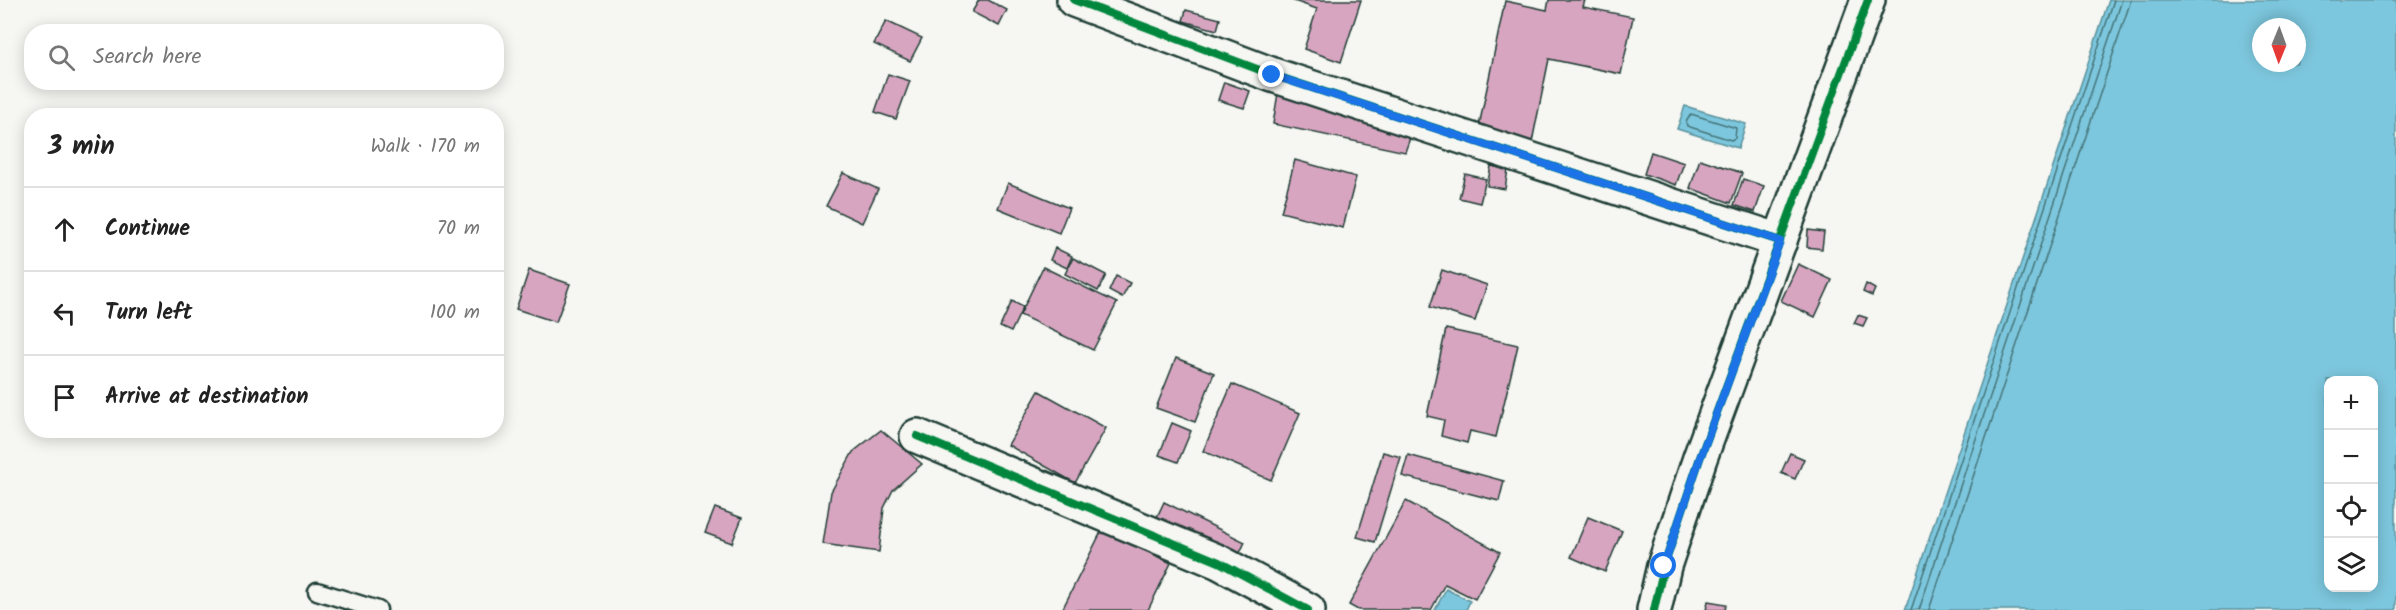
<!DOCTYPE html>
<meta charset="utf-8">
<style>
:root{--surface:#fff;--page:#f6f6f6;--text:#222;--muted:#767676;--line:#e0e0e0}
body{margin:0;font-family:Kalam,sans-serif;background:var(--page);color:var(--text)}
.controls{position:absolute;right:18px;bottom:18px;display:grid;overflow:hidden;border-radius:12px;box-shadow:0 3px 15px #0003}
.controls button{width:54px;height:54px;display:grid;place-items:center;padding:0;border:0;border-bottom:2px solid var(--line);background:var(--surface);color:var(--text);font:30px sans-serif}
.compass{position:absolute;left:2252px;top:18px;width:54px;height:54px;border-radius:50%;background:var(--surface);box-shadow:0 3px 15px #0003;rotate:181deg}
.stop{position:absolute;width:18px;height:18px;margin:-14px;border:4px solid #1a73e8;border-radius:50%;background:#fff}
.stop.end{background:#1a73e8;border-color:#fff;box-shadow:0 2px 6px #0008}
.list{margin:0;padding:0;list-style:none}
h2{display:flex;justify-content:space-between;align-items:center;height:78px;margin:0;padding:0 24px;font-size:26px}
h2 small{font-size:20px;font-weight:400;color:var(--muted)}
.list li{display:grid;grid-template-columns:39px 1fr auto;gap:18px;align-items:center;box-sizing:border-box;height:84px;padding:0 24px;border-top:2px solid var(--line)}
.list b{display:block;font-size:22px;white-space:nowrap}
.list em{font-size:20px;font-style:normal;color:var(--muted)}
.icon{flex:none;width:33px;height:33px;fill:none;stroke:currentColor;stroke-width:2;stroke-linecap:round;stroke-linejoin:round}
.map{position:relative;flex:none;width:2396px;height:610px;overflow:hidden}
.search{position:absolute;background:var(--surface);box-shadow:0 3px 15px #0003;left:24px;top:24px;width:480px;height:66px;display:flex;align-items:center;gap:15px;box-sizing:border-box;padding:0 21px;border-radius:24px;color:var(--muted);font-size:22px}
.panel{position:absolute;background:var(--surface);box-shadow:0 3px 15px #0003;left:24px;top:108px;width:480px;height:330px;border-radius:24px}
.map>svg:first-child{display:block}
</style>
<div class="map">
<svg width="2396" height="610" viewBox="0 0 2396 610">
<rect width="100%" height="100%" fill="#f6f6f2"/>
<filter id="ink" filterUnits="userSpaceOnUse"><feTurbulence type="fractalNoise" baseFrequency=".0167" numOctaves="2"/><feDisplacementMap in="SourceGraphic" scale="12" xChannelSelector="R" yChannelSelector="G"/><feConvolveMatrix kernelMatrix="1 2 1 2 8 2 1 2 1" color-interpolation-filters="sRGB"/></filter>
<g filter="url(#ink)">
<g fill="#7dc7de" stroke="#57909a" stroke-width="1.5" fill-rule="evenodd">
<path d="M2109 0H2396V610H1905ZM2261 27H2297V63H2261ZM2328 380H2374V588H2328Z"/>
<path d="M1685 106 1746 124 1738 148 1677 129Z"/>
<path d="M1446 589 1470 601 1466 610H1435Z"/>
</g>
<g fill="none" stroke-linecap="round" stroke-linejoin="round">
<g stroke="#457478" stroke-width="1.5">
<path d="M1691 114 1736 128 1735 138 1731 140 1687 126 1686 122Z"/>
<path d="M1911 610 2114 0"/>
<path d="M1919 610 2122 0"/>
<path d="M1929 610 2131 0"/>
</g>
</g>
<g fill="#d8a5c0" stroke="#1f3d34" stroke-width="1.5">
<path d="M979 0H988L1007 10 999 26 972 12Z"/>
<path d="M1291 0H1361L1341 62 1304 49 1317 9Z"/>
<path d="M1549 0H1585L1583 7 1633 17 1621 74 1549 59 1532 142 1478 131 1505 1 1547 10Z"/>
<path d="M1186 10 1220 19 1217 30 1183 21Z"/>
<path d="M886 21 922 38 910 61 874 44Z"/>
<path d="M888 74 910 81 896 119 875 112Z"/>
<path d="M1224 82 1250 91 1244 108 1218 100Z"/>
<path d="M1278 93 1410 138 1405 152 1273 124Z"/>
<path d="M1651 152 1684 163 1676 185 1644 174Z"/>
<path d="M1700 159 1742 173 1731 203 1690 188Z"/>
<path d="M1295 160 1356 177 1343 228 1281 212Z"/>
<path d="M1491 166 1508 169 1505 189 1487 186Z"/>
<path d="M843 173 878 189 862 223 826 206Z"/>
<path d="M1465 174 1486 179 1480 203 1459 198Z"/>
<path d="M1743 179 1764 186 1755 212 1734 205Z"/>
<path d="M1008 183 1069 208 1059 233 998 208Z"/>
<path d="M1808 230 1824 232 1822 249 1807 247Z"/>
<path d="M1055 248 1072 256 1067 268 1050 260Z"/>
<path d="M1073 258 1106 275 1098 291 1065 274Z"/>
<path d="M1798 264 1832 280 1815 317 1781 301Z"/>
<path d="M1043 267 1117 303 1093 350 1020 315Z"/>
<path d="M529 270 570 284 556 322 516 309Z"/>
<path d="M1442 270 1487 285 1475 321 1430 307Z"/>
<path d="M1116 276 1130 283 1122 298 1109 291Z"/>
<path d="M1866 284 1875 289 1872 296 1863 292Z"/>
<path d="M1012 301 1023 307 1011 332 1000 327Z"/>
<path d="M1858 315 1867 318 1863 326 1854 323Z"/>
<path d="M1446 329 1518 345 1496 437 1470 431 1467 443 1441 436 1444 420 1427 416Z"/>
<path d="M1176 358 1214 373 1195 422 1156 408Z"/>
<path d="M1232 384 1300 413 1271 480 1203 451Z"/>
<path d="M1039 391 1106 428 1075 483 1008 445Z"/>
<path d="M1172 423 1191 431 1178 462 1159 455Z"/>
<path d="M881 430 922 464 893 490 884 508 879 552 823 544 831 492 853 452Z"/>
<path d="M1383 452 1401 457 1375 542 1357 537Z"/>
<path d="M1790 453 1804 459 1795 479 1781 473Z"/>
<path d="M1408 455 1504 481 1499 501 1402 476Z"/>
<path d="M1406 501 1500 552 1475 599 1445 584 1431 610H1358L1349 605Z"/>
<path d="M1164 502 1245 542 1238 557 1157 517Z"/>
<path d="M715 508 742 518 732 543 705 533Z"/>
<path d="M1588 517 1622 531 1605 572 1571 557Z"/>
<path d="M1102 530 1171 563 1148 610H1062Z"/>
<path d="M1708 601 1726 604 1725 610H1706Z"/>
</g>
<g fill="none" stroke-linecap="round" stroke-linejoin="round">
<defs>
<path id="lane" d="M317 591 378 610"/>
<g id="street">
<path d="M1074 0 1273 75 1780 241"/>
<path d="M917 436 1219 562 1308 610"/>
<path d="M1654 610 1664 566 1700 458 1868 0"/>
</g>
</defs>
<use href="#lane" stroke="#1f3d34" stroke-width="21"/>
<use href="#street" stroke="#1f3d34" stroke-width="38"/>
<use href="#lane" stroke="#f6f6f2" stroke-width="16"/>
<use href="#street" stroke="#f6f6f2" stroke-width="33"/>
<defs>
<g id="cycleway">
<path d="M1074 0 1273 75 1780 241"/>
<path d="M917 436 1219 562 1308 610"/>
<path d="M1654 610 1664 566 1700 458 1868 0"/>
</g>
</defs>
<use href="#cycleway" stroke="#f6f6f2" stroke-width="11"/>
<use href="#cycleway" stroke="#00873e" stroke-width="8"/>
</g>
</g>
<g fill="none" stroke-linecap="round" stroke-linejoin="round" filter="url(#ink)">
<path stroke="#1a73e8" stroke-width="8" d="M1272 75 1780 241 1700 458 1664 566"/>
</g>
</svg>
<div class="controls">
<button>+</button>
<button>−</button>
<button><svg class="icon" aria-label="locate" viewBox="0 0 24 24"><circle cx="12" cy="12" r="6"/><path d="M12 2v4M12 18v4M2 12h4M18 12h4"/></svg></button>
<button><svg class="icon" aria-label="layers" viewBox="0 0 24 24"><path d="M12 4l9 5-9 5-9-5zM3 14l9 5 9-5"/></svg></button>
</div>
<svg class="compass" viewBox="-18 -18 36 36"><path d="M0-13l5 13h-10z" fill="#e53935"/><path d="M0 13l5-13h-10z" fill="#767676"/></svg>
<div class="stop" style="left:1664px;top:566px"></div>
<div class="stop end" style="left:1272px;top:75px"></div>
<div class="search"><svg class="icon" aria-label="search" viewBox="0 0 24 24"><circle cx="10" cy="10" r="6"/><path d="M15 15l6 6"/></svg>Search here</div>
<section class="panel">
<h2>3 min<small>Walk · 170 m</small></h2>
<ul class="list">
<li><svg class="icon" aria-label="ahead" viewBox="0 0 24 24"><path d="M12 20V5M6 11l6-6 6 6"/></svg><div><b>Continue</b></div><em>70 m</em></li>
<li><svg class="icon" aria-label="left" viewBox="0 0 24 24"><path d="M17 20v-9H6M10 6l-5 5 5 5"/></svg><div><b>Turn left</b></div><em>100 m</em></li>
<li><svg class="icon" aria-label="arrive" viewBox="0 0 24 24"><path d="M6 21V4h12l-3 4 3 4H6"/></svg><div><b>Arrive at destination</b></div></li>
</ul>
</section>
</div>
